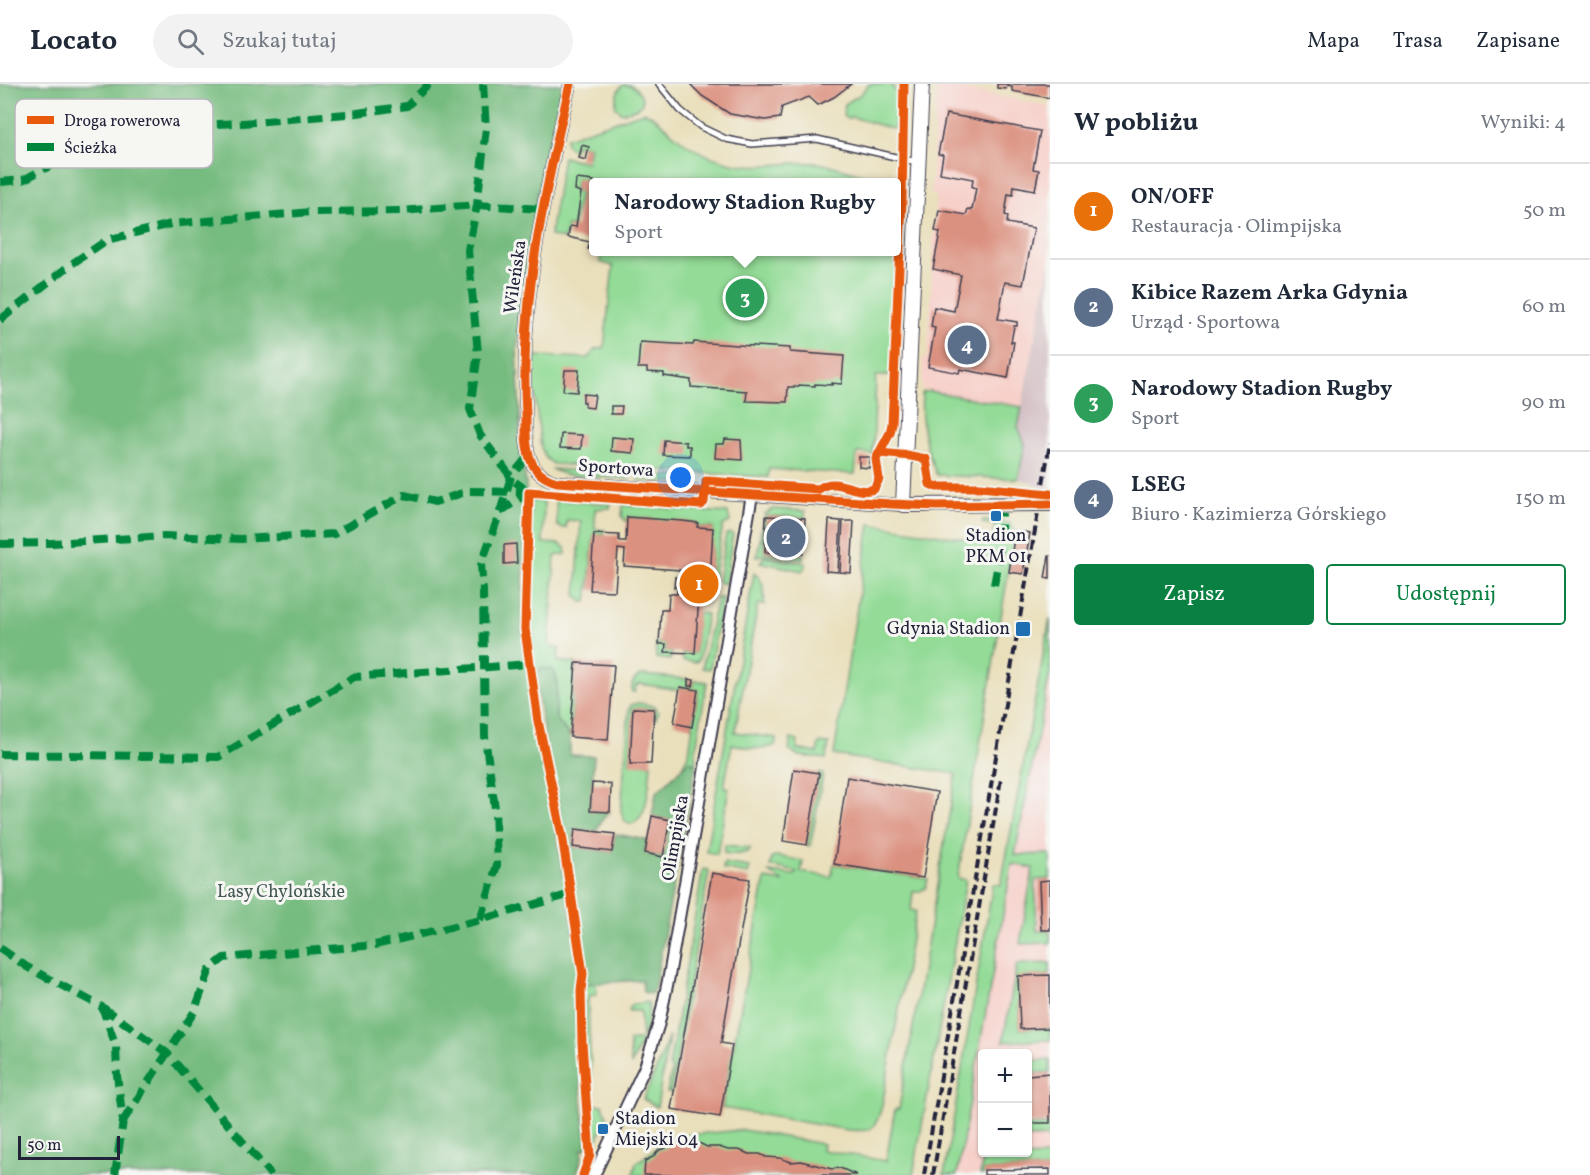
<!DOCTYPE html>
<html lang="pl">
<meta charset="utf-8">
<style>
:root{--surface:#fff;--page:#f2f2f3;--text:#1f2937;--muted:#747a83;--line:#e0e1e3;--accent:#0b8043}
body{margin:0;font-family:Vollkorn,serif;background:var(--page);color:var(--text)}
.controls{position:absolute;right:18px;bottom:18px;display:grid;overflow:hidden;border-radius:6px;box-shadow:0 2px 4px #0004}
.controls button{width:54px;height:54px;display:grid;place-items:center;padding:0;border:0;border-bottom:2px solid var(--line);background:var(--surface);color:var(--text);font:30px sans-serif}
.scale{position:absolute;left:18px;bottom:15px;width:102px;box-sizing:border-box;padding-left:6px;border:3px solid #22223b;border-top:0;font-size:16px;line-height:21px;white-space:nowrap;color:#22223b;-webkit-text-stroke:4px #f6f6f2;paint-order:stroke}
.you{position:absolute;left:681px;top:394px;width:21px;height:21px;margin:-15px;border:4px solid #fff;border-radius:50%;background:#1a73e8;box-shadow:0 0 0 9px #1a73e833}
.badge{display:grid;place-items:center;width:39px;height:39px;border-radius:50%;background:var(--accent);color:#fff;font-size:20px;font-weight:700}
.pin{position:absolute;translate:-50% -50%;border:3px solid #fff;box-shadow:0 2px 6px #0006}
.popup{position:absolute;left:589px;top:94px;width:312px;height:78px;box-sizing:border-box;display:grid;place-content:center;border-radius:6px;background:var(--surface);filter:drop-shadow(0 2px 4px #0005);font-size:20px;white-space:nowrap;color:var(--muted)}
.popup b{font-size:22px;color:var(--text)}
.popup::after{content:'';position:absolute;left:50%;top:100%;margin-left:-12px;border:12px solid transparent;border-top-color:var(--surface)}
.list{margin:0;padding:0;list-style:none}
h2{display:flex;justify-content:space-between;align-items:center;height:78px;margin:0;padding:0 24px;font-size:26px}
h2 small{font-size:20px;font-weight:400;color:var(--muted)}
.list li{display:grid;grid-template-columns:39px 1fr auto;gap:18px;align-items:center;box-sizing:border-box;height:96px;padding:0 24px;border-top:2px solid var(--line)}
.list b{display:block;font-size:22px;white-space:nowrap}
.list p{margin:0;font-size:20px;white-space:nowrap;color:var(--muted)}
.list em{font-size:20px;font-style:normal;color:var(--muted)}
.actions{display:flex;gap:12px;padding:18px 24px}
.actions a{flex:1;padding:14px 0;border:2px solid var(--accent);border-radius:6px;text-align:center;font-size:21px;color:var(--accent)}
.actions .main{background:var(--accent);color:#fff}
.icon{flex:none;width:33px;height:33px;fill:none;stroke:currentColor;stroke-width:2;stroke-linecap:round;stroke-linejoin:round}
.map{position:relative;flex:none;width:1050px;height:1091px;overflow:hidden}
header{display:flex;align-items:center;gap:36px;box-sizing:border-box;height:84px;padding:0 30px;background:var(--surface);border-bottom:2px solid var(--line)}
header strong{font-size:28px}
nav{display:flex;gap:33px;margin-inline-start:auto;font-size:21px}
.search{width:420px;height:54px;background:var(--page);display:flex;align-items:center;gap:15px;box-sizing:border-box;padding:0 21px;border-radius:33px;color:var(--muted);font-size:22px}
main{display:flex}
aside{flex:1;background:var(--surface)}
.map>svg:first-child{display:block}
</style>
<header>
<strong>Locato</strong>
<div class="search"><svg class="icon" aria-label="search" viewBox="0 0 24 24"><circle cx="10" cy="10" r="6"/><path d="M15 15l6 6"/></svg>Szukaj tutaj</div>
<nav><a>Mapa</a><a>Trasa</a><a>Zapisane</a></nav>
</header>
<main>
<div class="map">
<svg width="1050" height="1091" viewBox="0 0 1050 1091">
<rect width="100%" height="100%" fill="#f6f6f2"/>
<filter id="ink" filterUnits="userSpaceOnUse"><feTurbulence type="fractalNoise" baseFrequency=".0167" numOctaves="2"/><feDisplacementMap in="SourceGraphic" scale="12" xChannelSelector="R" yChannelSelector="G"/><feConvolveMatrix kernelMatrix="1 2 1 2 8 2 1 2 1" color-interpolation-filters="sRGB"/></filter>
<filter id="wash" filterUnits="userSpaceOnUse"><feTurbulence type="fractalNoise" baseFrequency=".008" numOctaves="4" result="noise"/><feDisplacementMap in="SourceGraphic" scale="24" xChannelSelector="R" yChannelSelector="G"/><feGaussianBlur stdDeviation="1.35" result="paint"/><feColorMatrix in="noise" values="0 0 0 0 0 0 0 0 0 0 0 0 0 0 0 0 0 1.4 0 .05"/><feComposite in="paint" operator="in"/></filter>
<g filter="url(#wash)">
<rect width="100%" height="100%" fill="#e9dfbb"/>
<g fill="#f7d0ca" fill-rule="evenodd">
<path d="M937 0 1050 22V177L1022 323 922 305 923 274 928 273 936 110H931Z"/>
<path d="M1050 547V1091H950ZM982 970H1028V1068H982Z"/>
</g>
<path fill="#d2bec2" d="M1050 177V405L1046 406 1030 398 1018 395 1025 360 1018 343Z"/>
<g fill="#93db96" stroke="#5a7e68" stroke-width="1.5">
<path d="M869 0H891L900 14 899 40 892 45 852 33 847 35 843 32 845 20 861 10Z"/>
<path d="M630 1C638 5 643 10 642 20L638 24 622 29 615 22 618 7 623 1Z"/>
<path d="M643 28C657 31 665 44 676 52 690 64 706 72 724 77 758 87 783 77 815 79 839 81 863 92 886 98H603L577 94 574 107 580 109 573 142H567L564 155 550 152 563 73 587 78 590 63 576 60 574 67 566 60V54Z"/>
<path d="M897 103 900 115 892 288 888 292H876L873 370 857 369 855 390 769 385 768 393 553 380 545 373 541 364 533 293 535 272 589 274 595 265 604 264 613 182 600 178 601 168H897Z"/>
<path d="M929 307 1022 323 1018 343 1025 360 1018 395 937 391C925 365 920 337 922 309Z"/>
<path d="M551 385 631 390V393L629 395 566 391Z"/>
<path d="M637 391 689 393 688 398 686 399 639 396Z"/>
<path d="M556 416 611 420 610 424 595 425V445L605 446 604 450H594L587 518H582L576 512 581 437 567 436 566 444H561L557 441Z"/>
<path d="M531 417 544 418 543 459 560 460 565 464 566 470 555 472 549 562 559 564 558 577 576 579 570 653 556 634 557 593 540 584 536 595 528 546Z"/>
<path d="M623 421 728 429 730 438 723 441 709 517 705 519 698 517 699 512H709L713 444 697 443V439L628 433 627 438 622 433Z"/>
<path d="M773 425 805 427V434L767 432 765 468 803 470V475L765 471 757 472 765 430Z"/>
<path d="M983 436 1009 439 1015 447 958 794 966 796 913 1091H633L636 1079 674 1052 743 1046 823 1060 822 1066 886 1077 895 1025H899L956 690 834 671 870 440 992 459 995 440 982 439Z"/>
<path d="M730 449 733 450 725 500 718 498 726 450Z"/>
<path d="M764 473 806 479 805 483 802 487 760 478Z"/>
<path d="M754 489C765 497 765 508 764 521L758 520 735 648 777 654 775 661C761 668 746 663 732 660L724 703 729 704 717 770 706 768Z"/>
<path d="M717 514H722L710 585 702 584Z"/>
<path d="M697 529 707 530 699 576 696 578 683 577 682 569H695Z"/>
<path d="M1050 534V589L1015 771 1050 770V795L1035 796 1037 847H1050V859L1020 860 1033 784 1012 780 957 1091H944L993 800 1001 801Z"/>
<path d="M656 559 666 560 665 567 672 568 670 576 656 574Z"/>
<path d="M642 591 688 595V602H693L694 596 707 598 695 670 696 682 693 678 689 677 683 681 689 669 698 606 680 603 679 606 640 600 636 602 635 608H632C631 600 633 594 642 591Z"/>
<path d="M638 619 654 622 658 629 655 636 654 625 633 624 630 679 651 680C649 697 649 735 631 740L624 737 621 727 629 625 631 621Z"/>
<path d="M791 655 798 657 797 665 817 669 819 659 829 660 826 675 799 672 789 666Z"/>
<path d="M819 689 823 690 811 759 809 762 807 761Z"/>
<path d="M725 761 750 764V766C742 771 733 771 724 769Z"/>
<path d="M776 772 803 777 801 788 831 793 834 780 928 795 926 803 919 808H913L911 826 916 827 882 1022C875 1046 873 1048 848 1046L722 1024 765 795 783 798 769 788 795 791 797 788 770 782 772 774Z"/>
<path d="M724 779 750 783 748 790 723 785Z"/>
<path d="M703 785 709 786 671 1008H667L672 986 669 983Z"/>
<path d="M1050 879V891L1018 893 1020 945 1050 944V956L1003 958 1017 880Z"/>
<path d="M596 899 597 911 588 912 592 1021H603L607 1033 593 1065 587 1015 584 900Z"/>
<path d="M648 918C652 938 639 962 631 981L629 957 642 955 640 927H628L631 921Z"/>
<path d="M669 952 657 1023 643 1015 659 979Z"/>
<path d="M1050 976V988L1028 989V977Z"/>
<path d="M1050 1041V1053L1028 1054V1042Z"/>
<path d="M1050 1072V1085L984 1086V1091H980L983 1074Z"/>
</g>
<g fill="#76bb7f" stroke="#4c6e5d" stroke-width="1.5">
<path d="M0 0H561L562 5 538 107 517 264 521 361 526 400 522 546 530 580 534 625 578 871 580 889 578 913 581 1004 587 1065H582V1074L576 1091H0Z"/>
<path d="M540 584 552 585 557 593 556 634 570 653V671L594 672 590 727 610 728 602 736 596 748 575 745 573 763 612 768 615 750 647 756 645 769 662 773 670 736 652 732 656 709 689 677 693 678 696 682 654 906 650 910 643 908 642 896 584 900 587 887 585 870 568 771 541 633 536 595Z"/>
</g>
<g id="blocks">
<g fill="#db9180">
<path d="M690 0H851L834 13 818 21 809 13 782 23 780 34 765 36 730 30 702 12Z"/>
<path d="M997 0H1050V14L1012 7V3L1007 2 1006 5 997 4Z"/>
<path d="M946 30 1040 47 1033 85 1039 86 1035 106 1014 102 1013 111 1008 110 1005 131 1008 132 1007 139 1034 144 1023 201 1005 198 998 235 1017 238V242H1014L1011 258H1014L1008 294 960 285 959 289 928 283 935 244 931 243 934 223 954 227 961 191 933 185 940 148 935 147 939 126 966 131 968 125 972 126 976 104 972 103 973 95 940 89 943 71 938 70Z"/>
<path d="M582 61 589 63 586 76 579 74Z"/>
<path d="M576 95 594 97V165H588L590 158 568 153 570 142 576 143 581 108 575 106Z"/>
<path d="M640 258 693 261 694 258 737 261 790 264V268L844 272 842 298 841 300 832 299V301L815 300V302L799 301 798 303H788L787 318 746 317 747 307 691 303V296L664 292V289L647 288V284H638Z"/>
<path d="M565 286H579L577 308 563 307Z"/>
<path d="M583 310 595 311 593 324 585 323V318H583Z"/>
<path d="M611 322H622L621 330H611Z"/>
<path d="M561 350 582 351 581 365 560 364Z"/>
<path d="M612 353 634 355 633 369 611 367Z"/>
<path d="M725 355 741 356 742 376 715 374 716 360H724Z"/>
<path d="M664 356 686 358V362H690V372L663 371Z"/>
<path d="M859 373H870L869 384 859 383Z"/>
<path d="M766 432 805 434 803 470 765 468Z"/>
<path d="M627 433 683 437 698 439 697 443 713 444 709 513 699 512 695 569 665 568 666 560H659L661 526H668L669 510H677V503H674L675 493 680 494V486L624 482 625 466 618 465 615 507 590 506 594 450 619 451V457H626Z"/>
<path d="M829 436 841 437 838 488 826 487Z"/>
<path d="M843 437H854L851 489 840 488Z"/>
<path d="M1015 447 1030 449 1023 490 1009 488Z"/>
<path d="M516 460 517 479 504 480V461Z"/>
<path d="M1049 472H1050V495L1045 494Z"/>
<path d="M576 579 614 581 608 656 570 653Z"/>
<path d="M688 595 694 596 693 602H688Z"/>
<path d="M680 603 698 606 692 643 674 639Z"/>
<path d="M633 624 654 625 651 680H630Z"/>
<path d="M794 685 819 689 807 761 783 757Z"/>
<path d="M847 693 937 708 923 794 834 780Z"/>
<path d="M592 699 611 700 610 728 590 727Z"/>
<path d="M652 732 670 736 663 773 645 769Z"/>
<path d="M575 745 615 750 612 768 573 763Z"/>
<path d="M712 789 750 795 721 959 732 961 720 1033 671 1025Z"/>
<path d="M1050 796V846H1041L1039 797Z"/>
<path d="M1050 891V944L1020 945 1018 892Z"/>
<path d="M1050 989V1039H1028V991Z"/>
<path d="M676 1056 685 1059H699L707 1063H719L728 1066H739L749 1070H760L766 1073 780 1074 791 1078 801 1077 832 1085 840 1084 857 1091H644L645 1077 653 1073 659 1066 666 1064Z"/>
<path d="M1050 1085V1091H984V1086Z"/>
</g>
</g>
</g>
<g filter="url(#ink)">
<use href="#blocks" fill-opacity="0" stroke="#403e4e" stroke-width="1.5"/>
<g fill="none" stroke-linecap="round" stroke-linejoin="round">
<defs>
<path id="service" d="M659 0 680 26 701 43 726 55 752 60 817 55 917 78"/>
<g id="minor">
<path d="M570 0C545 107 519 220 526 330 526 346 525 365 532 379 537 390 546 395 557 398L903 421"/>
<path d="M594 1091 645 983 659 939 669 892 752 411"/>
</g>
<path id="tertiary" d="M922 0 903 421 1050 420"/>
</defs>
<use href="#service" stroke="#403e4e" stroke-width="8"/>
<use href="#minor" stroke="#403e4e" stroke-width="14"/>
<use href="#tertiary" stroke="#403e4e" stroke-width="16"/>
<use href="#service" stroke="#fff" stroke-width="5"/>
<use href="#minor" stroke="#fff" stroke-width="10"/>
<use href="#tertiary" stroke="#fff" stroke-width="14"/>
<g stroke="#22223b" stroke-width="4" stroke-dasharray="9 4.5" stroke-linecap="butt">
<path d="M924 1091 1050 359"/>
<path d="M933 1091 1001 695"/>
</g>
<g stroke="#00873e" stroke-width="8" stroke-dasharray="15 8" stroke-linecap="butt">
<path d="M483 0 486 44 477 121 468 166 478 269 470 325 480 351 514 397 529 408"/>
<path d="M0 98 23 96 124 43 243 39 357 29 407 22 429 0"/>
<path d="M0 236 70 181 107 156 171 140 312 128 400 127 477 121 543 125"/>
<path d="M500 428 511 393 529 371"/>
<path d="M0 460 52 459 164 452 241 455 334 450 404 411 435 418 468 407 529 408"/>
<path d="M994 501 999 475 1002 429"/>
<path d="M0 670 218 673 354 593 530 580"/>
<path d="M480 836 497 781 495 724 485 653 483 507 481 481 500 428 529 408"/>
<path d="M0 864 27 883 102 923 116 962 117 991 123 1037 115 1091"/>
<path d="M102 923 167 969 271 1091"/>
<path d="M123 1037 194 928 210 885 224 874 375 861 480 836 571 810"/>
</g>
<defs>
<g id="cycleway">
<path d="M570 0C545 107 519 220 526 330 526 346 525 365 532 379 537 390 546 395 557 398L891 420 937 422 1050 420"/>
<path d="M879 369 911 372 926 375 930 400 937 403H980L1050 410"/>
<path d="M583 1091 590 1071 582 959 581 906 583 890 562 751 538 637 525 545 529 408 701 421 704 418 706 397 819 405C837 391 854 412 874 405L879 395 876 375 890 349 892 340 902 117 904 0"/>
</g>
</defs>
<use href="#cycleway" stroke="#f6f6f2" stroke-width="13"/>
<use href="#cycleway" stroke="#e8590c" stroke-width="9"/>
</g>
</g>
<g fill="#1f6fb2" stroke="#f6f6f2" stroke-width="2">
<rect x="990" y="426" width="12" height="12" rx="3"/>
<rect x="1015" y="537" width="16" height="16" rx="3"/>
<rect x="597" y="1039" width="12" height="12" rx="3"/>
</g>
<g text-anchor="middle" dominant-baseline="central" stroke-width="6" stroke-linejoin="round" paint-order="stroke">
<g font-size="18" fill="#22223b" stroke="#f6f6f2">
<text transform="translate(516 193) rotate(-82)">Wileńska</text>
<text transform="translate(616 385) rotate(4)">Sportowa</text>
<text transform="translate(676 754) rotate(-80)">Olimpijska</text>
</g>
<g font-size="18" fill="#22223b" stroke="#f6f6f2">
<text x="996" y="452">Stadion<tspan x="996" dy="21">PKM 01</tspan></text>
<text x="1010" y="545" text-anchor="end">Gdynia Stadion</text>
<text x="615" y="1035" text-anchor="start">Stadion<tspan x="615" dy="21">Miejski 04</tspan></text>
</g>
<g font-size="18" fill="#445a56" stroke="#f6f6f2">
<text x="281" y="808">Lasy Chylońskie</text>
</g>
</g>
<rect x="15" y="15" width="198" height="69" rx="9" fill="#f6f6f2" stroke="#b6b6bb" stroke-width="1.5"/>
<rect x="27" y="32" width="27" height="8" fill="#e8590c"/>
<rect x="27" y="59" width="27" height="8" fill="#00873e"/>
<g font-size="16" fill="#22223b">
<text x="64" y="42">Droga rowerowa</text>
<text x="64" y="69">Ścieżka</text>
</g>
</svg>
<div class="controls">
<button>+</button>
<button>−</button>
</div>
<div class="scale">50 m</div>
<div class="you"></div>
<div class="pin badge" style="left:699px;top:500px;background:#e8710a">1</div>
<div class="pin badge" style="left:786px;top:454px;background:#5c6f8a">2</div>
<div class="pin badge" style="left:745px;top:214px;background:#2e9e5b">3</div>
<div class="popup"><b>Narodowy Stadion Rugby</b>Sport</div>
<div class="pin badge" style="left:967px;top:261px;background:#5c6f8a">4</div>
</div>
<aside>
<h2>W pobliżu<small>Wyniki: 4</small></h2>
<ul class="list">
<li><span class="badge" style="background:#e8710a">1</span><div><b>ON/OFF</b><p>Restauracja · Olimpijska</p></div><em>50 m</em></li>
<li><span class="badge" style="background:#5c6f8a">2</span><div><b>Kibice Razem Arka Gdynia</b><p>Urząd · Sportowa</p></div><em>60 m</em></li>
<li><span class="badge" style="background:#2e9e5b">3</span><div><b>Narodowy Stadion Rugby</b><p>Sport</p></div><em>90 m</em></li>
<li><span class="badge" style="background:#5c6f8a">4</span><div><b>LSEG</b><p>Biuro · Kazimierza Górskiego</p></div><em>150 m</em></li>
</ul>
<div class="actions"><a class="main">Zapisz</a><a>Udostępnij</a></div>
</aside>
</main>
